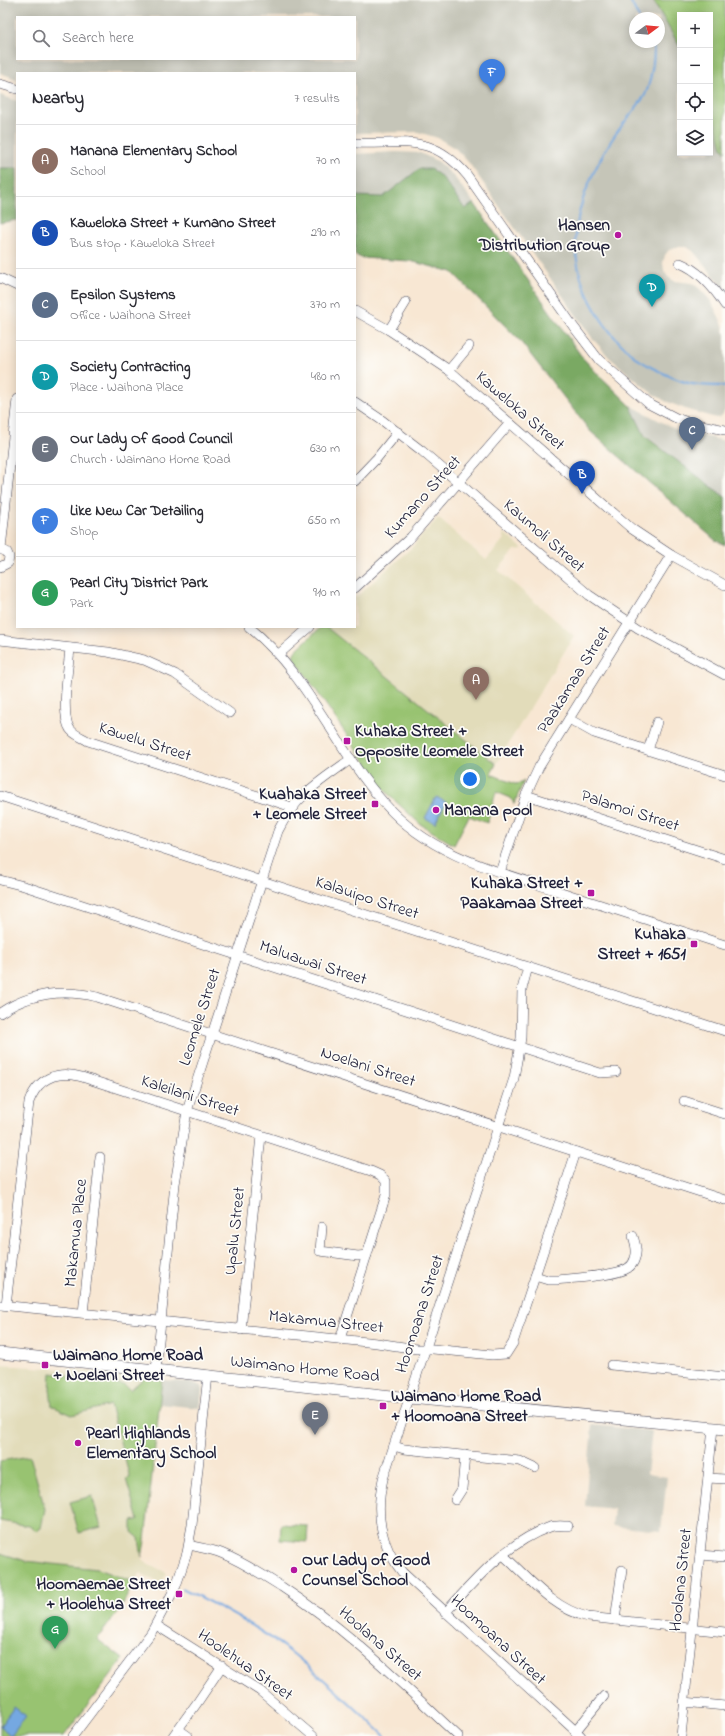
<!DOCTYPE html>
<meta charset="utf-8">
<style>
:root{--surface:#fff;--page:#f2f2f3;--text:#2b2b33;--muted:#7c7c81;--line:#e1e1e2;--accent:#b5179e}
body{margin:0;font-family:"Indie Flower",sans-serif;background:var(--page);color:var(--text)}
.controls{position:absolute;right:12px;top:12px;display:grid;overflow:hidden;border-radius:0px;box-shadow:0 2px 10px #0003}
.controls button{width:36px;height:36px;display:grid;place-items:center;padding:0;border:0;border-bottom:1px solid var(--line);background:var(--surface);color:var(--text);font:20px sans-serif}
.compass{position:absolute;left:629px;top:12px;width:36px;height:36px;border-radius:50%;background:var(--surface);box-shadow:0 2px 10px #0003;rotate:74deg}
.you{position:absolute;left:470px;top:779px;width:14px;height:14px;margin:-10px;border:3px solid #fff;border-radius:50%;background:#1a73e8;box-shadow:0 0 0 6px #1a73e833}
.badge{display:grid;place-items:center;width:26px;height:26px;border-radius:50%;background:var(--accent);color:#fff;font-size:13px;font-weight:700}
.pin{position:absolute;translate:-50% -33px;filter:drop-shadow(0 1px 2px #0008)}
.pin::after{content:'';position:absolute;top:21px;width:14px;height:12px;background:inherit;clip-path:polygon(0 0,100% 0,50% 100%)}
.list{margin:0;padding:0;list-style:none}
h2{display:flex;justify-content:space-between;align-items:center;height:52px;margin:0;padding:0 16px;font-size:17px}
h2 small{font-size:13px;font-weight:400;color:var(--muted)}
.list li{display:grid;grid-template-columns:26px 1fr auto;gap:12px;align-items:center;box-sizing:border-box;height:72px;padding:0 16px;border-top:1px solid var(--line)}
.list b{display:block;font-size:15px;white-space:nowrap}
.list p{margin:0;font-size:13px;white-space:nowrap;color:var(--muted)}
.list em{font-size:13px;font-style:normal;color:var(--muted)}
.icon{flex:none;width:22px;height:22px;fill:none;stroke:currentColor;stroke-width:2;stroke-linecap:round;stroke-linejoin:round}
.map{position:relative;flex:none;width:725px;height:1736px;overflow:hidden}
.search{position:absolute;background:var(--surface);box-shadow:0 2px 10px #0003;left:16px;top:16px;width:340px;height:44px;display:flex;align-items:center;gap:10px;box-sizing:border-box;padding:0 14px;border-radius:0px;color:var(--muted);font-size:15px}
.panel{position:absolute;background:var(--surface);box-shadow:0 2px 10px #0003;left:16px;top:72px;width:340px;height:556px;border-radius:0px}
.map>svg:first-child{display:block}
</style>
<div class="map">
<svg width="725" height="1736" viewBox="0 0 725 1736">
<rect width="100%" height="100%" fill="#fdfcf7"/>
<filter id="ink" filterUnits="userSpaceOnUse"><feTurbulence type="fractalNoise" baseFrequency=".025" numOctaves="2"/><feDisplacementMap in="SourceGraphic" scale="8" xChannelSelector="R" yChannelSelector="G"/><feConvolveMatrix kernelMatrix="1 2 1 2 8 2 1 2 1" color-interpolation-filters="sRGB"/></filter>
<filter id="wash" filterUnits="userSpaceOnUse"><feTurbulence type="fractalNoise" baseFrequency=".012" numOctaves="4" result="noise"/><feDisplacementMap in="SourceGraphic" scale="16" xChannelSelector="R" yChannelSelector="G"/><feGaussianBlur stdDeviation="0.9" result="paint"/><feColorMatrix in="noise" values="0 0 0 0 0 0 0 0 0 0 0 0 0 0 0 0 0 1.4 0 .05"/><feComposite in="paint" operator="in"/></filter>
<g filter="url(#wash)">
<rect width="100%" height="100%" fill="#f8e7d3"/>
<g fill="#e2dcba">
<path d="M438 518 486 560 504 539 503 532 523 549 515 550 498 570 574 636 496 764 326 627H355V598L411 548Z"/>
<path d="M0 1365 61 1369 163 1380 146 1541 142 1558 143 1561 167 1573 161 1584 140 1573 134 1582 97 1569 26 1561 0 1553Z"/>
</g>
<g fill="#c5c5b8" fill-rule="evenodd">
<path d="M0 0H653L680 47V153H710V102L722 148 725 152V289L693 251 687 247H675L669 250 665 255 663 263 664 271 668 277 674 281 692 283 699 288 711 301 723 325 725 335V410L723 414 720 417 716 418 688 410 665 401 649 391 609 357 593 339 469 163 456 149 438 138 418 132 355 133V73H17V79L0 73ZM17 17H355V59H17ZM635 18H659V42H635Z"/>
<path d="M0 95 17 101V168H0Z"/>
<path d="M396 152 420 153 439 162 455 178 474 203 465 210 442 177 419 169 383 197 355 196V154Z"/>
<path d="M630 405 675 429 725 441V497L645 435Z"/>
<path d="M163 1380 194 1383 201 1386 202 1390 200 1408 160 1404Z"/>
<path d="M592 1425 652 1431 647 1474 667 1477 661 1531 612 1526 614 1509 585 1506Z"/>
</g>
<g fill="#98c371" stroke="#5d7256">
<path d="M653 0H725V152L722 148 710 102V15H680V47Z"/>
<path d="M321 627H326L496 764 491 774 515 784 521 783 524 781 514 804 511 798 496 792 487 823 469 816 454 845 420 824 390 796 381 785 294 658 293 655 296 650Z"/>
<path d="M51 1373 125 1385 130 1390 144 1378 162 1380 145 1540 142 1558 139 1538 132 1532V1521L138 1520 126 1479 130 1478 110 1405 72 1415 52 1406 50 1389Z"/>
<path d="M30 1456 45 1509 41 1528 37 1531 29 1526 0 1521V1461Z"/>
<path d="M92 1496 101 1527 79 1533 70 1502Z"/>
<path d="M281 1524 308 1526 307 1542 280 1540Z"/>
<path d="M0 1553 26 1561 97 1569 134 1582 121 1608 97 1639 123 1659 64 1736H0Z"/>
</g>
<g fill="#7aa963" stroke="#4e664f">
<path d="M0 168H17V220L0 223Z"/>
<path d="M419 169H431L442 177 465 209 474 203 582 357 596 372 630 405 645 436 725 497V545L715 540 590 431 520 341 452 272 410 261 362 258 355 255V196L383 197Z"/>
</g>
<g fill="#74a8e1" stroke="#4b658e">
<path d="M436 797 446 802 435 823 425 818Z"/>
<path d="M14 1707 26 1716 11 1736 0 1726Z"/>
</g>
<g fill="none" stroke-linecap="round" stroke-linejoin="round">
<g stroke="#74a8e1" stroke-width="2">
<path d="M630 0 639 18"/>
<path d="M652 42C657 51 650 85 645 95 635 111 621 125 611 141 580 191 561 245 590 300 598 316 609 332 621 344 626 348 630 353 635 357 647 366 677 381 692 384 702 386 715 386 725 386"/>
<path d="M182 1588C220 1607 258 1627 292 1653 325 1679 355 1708 385 1736"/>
</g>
</g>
</g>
<g filter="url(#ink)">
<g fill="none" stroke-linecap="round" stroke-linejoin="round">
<defs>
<g id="minor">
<path d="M0 84 17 89"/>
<path d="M355 143C404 145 430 132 467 175L573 326 599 360 649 404 676 418 688 422 725 430"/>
<path d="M680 263C700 271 714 288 725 305"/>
<path d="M0 278 17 286"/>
<path d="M355 311 389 330 449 370 632 529 671 555 725 585"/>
<path d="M389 330 406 302"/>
<path d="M449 370 469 346"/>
<path d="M355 402 383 421 422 451 589 595 638 628 725 675"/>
<path d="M355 481 377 458 398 432"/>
<path d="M0 549 7 552 9 557 8 563 0 567"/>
<path d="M1 549 17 399"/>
<path d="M355 588 411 537 510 423"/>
<path d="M249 627C308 674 335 749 385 804 432 858 504 873 570 895 621 911 673 928 725 945"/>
<path d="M0 640 108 652 144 660 175 674 230 713"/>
<path d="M70 648C69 665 60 715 70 729 74 735 82 737 88 741L292 807"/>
<path d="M279 654 310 627"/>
<path d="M569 719 594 733 725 775"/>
<path d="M648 750 657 722"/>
<path d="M526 795 725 859"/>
<path d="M0 796 725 1031"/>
<path d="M500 872 526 795 539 767 671 555"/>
<path d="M0 880 24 886 600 1073 616 1072"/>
<path d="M528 967 522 989 521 1038 514 1078 383 1479C375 1514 380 1544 402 1572L581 1736"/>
<path d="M0 1013C30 993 63 989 97 997L725 1200"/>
<path d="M684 1101 725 1114"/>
<path d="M322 1227 320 1251 358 1256 367 1255"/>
<path d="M535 1276 548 1280H557C573 1278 616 1276 628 1268 631 1266 634 1262 635 1258 638 1251 635 1243 633 1236"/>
<path d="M0 1305 377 1343 417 1349H433L492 1355 506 1354 513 1343 576 1152"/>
<path d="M6 1305 29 1102C38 1078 57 1070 82 1077L371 1171 380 1175 386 1181V1195L340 1339"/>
<path d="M83 1313 100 1157"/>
<path d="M241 1330 261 1136"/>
<path d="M611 1365 725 1377"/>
<path d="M156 1370 175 1184 187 1111 278 831C295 796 320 781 351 759"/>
<path d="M394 1446 404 1449 520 1461 535 1468"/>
<path d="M708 1478 725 1479"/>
<path d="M455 1500 462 1489 465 1455"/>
<path d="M189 1545C200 1548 211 1549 221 1553 243 1562 263 1575 282 1587 347 1629 402 1684 458 1736"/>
<path d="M503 1555C529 1578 553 1609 588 1617L725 1632"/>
<path d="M700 1555 725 1557"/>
<path d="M445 1613C475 1580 507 1542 550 1527 555 1525 563 1526 568 1526"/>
<path d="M615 1620 622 1570"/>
<path d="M156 1625 260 1691 313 1736"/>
<path d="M684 1702 725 1706"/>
<path d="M178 1729 188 1736"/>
<path d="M575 1732 604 1696"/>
<path d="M73 1736 151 1633 176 1586 187 1553 192 1525 208 1375"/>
<path d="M173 1736 197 1703 222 1666"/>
<path d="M681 1736 713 1428"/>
</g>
<path id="major" d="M0 1353 410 1398 725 1429"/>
</defs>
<use href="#minor" stroke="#424052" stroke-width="10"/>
<use href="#major" stroke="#424052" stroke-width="12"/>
<use href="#minor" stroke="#fff" stroke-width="9"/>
<use href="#major" stroke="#fff" stroke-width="11"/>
</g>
</g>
<g fill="#b5179e" stroke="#fdfcf7" stroke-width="1.5">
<circle cx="618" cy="235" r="4"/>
<rect x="343" y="737" width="8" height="8" rx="2"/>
<rect x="371" y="800" width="8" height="8" rx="2"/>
<circle cx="436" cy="810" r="4"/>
<rect x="587" y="889" width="8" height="8" rx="2"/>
<rect x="690" y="940" width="8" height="8" rx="2"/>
<rect x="41" y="1361" width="8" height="8" rx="2"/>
<rect x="379" y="1402" width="8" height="8" rx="2"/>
<circle cx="78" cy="1443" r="4"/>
<circle cx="294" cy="1570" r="4"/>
<rect x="175" y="1590" width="8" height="8" rx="2"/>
</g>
<g text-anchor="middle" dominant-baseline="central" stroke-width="3.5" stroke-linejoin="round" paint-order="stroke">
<g font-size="17" font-weight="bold" fill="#22223b" stroke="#fdfcf7" text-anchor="start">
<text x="610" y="225" text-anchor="end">Hansen<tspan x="610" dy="20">Distribution Group</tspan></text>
<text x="355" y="731">Kuhaka Street +<tspan x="355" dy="20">Opposite Leomele Street</tspan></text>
<text x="367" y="794" text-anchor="end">Kuahaka Street<tspan x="367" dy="20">+ Leomele Street</tspan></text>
<text x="444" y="810">Manana pool</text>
<text x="583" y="883" text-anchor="end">Kuhaka Street +<tspan x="583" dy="20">Paakamaa Street</tspan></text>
<text x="686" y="934" text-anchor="end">Kuhaka<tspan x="686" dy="20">Street + 1651</tspan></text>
<text x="53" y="1355">Waimano Home Road<tspan x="53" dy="20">+ Noelani Street</tspan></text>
<text x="391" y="1396">Waimano Home Road<tspan x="391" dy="20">+ Hoomoana Street</tspan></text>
<text x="86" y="1433">Pearl Highlands<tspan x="86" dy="20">Elementary School</tspan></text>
<text x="302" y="1560">Our Lady of Good<tspan x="302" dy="20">Counsel School</tspan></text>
<text x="171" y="1584" text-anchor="end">Hoomaemae Street<tspan x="171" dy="20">+ Hoolehua Street</tspan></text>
</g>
<g font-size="17" fill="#22223b" stroke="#fdfcf7">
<text transform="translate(520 411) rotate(41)">Kaweloka Street</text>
<text transform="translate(423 497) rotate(-48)">Kumano Street</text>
<text transform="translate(544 536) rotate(41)">Kaumoli Street</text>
<text transform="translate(574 680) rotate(-58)">Paakamaa Street</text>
<text transform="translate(145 742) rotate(18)">Kawelu Street</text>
<text transform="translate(630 811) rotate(18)">Palamoi Street</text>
<text transform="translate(367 898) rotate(18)">Kalauipo Street</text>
<text transform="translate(313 963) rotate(18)">Maluawai Street</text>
<text transform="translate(200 1017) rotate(-72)">Leomele Street</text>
<text transform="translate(368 1067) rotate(18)">Noelani Street</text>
<text transform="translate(190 1096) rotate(18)">Kaleilani Street</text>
<text transform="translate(235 1231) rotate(-84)">Upalu Street</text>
<text transform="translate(76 1233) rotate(-84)">Makamua Place</text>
<text transform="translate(420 1314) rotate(-72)">Hoomoana Street</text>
<text transform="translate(326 1322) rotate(6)">Makamua Street</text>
<text transform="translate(305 1369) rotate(6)">Waimano Home Road</text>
<text transform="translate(681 1580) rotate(-84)">Hoolana Street</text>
<text transform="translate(498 1640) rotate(43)">Hoomoana Street</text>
<text transform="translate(380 1644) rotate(41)">Hoolana Street</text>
<text transform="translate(245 1665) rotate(35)">Hoolehua Street</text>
</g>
</g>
</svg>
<div class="controls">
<button>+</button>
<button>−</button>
<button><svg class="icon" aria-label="locate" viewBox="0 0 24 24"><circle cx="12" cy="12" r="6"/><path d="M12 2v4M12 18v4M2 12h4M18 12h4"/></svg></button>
<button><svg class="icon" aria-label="layers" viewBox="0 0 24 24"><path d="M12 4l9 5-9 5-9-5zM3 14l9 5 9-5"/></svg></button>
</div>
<svg class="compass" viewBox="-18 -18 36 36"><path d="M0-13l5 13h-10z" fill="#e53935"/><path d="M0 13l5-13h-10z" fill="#7c7c81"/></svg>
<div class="you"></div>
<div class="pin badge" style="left:476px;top:700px;background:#8d6e63">A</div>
<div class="pin badge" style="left:582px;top:494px;background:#1a4fb4">B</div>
<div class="pin badge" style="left:692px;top:450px;background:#5c6f8a">C</div>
<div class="pin badge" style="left:652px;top:307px;background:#0f9aa8">D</div>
<div class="pin badge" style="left:315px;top:1435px;background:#6b7280">E</div>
<div class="pin badge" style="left:492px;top:92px;background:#3f7fe0">F</div>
<div class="pin badge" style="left:55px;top:1649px;background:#2e9e5b">G</div>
<div class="search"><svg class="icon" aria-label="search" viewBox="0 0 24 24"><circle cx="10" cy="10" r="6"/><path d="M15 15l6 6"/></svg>Search here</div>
<section class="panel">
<h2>Nearby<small>7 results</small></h2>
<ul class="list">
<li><span class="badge" style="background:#8d6e63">A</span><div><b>Manana Elementary School</b><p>School</p></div><em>70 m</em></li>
<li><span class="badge" style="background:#1a4fb4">B</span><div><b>Kaweloka Street + Kumano Street</b><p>Bus stop · Kaweloka Street</p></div><em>290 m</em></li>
<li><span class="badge" style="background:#5c6f8a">C</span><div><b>Epsilon Systems</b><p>Office · Waihona Street</p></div><em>370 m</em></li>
<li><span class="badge" style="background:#0f9aa8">D</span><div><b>Society Contracting</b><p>Place · Waihona Place</p></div><em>480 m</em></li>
<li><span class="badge" style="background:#6b7280">E</span><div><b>Our Lady Of Good Council</b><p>Church · Waimano Home Road</p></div><em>630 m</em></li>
<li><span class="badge" style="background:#3f7fe0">F</span><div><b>Like New Car Detailing</b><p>Shop</p></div><em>650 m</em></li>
<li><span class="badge" style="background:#2e9e5b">G</span><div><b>Pearl City District Park</b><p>Park</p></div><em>910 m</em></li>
</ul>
</section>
</div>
